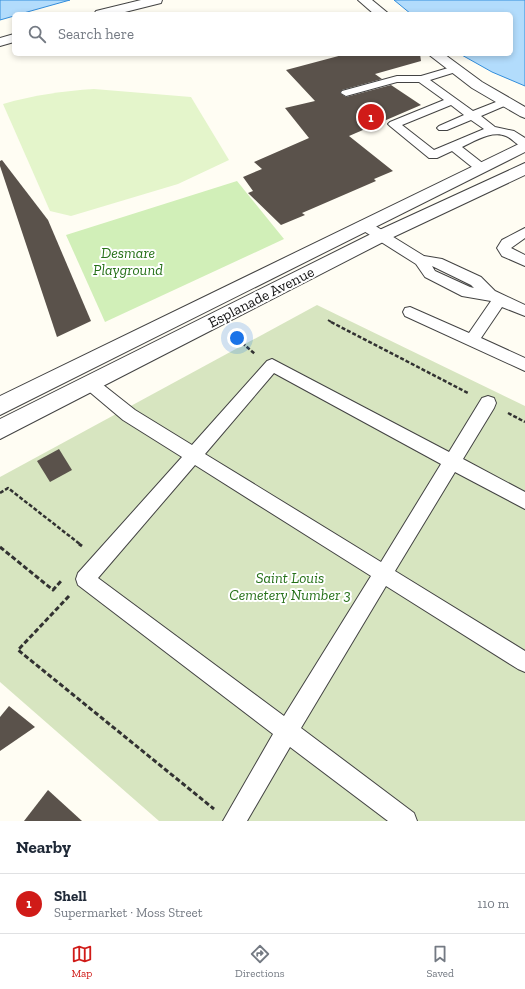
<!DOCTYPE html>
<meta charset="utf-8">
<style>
:root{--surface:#fff;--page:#f6f6f7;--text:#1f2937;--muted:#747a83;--line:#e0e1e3;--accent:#d01b18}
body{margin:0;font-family:"Zilla Slab",serif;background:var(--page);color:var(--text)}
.you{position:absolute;left:237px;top:338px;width:14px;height:14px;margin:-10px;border:3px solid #fff;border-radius:50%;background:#1a73e8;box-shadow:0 0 0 6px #1a73e833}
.badge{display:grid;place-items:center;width:26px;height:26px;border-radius:50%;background:var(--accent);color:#fff;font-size:13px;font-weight:700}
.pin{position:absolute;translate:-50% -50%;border:2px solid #fff;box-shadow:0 1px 4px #0006}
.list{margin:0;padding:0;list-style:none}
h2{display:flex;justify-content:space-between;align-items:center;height:52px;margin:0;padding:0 16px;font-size:17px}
h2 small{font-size:13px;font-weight:400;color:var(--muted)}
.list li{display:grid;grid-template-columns:26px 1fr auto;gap:12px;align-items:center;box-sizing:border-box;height:60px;padding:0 16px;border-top:1px solid var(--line)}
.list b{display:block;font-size:15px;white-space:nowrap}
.list p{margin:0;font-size:13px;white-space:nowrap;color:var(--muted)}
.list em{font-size:13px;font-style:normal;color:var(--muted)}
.icon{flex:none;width:22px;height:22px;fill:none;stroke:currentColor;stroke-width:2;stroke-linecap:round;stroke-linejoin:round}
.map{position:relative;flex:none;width:525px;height:821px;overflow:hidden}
.search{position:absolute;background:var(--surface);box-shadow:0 2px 6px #0003;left:12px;right:12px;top:12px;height:44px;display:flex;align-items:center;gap:10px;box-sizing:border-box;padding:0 14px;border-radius:6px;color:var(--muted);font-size:15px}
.sheet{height:112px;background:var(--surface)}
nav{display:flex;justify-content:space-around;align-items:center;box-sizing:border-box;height:56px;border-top:1px solid var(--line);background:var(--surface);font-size:11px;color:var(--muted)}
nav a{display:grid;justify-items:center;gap:2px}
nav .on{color:var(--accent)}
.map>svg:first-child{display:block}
</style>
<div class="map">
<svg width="525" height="821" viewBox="0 0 525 821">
<rect width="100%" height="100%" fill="#fffdf3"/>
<path fill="#d1efb8" d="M237 181 284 239 105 322 66 235Z"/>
<path fill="#d7e5c0" d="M317 305 525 406V821H159L0 682V477Z"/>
<path fill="#e4f5cb" d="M94 89 191 97 229 160 178 184 71 216 50 211 3 104C34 95 63 91 94 89Z"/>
<g fill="#b2dcfc" stroke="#328ddb">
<path d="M0 0H70L20 14H14V16L0 20Z"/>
<path d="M394 0H525V86L492 72 460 54H511V14H411Z"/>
</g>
<g fill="#5a524b">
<path d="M346 54H420L421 61 375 74 382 79 342 90 340 93 346 97 391 85 421 105 349 136 393 171 374 179 376 181 302 213 305 215 281 225 248 193 253 191 243 177 262 169 254 162 309 138 285 108 315 101 286 70Z"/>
<path d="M2 160 48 220 91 321 57 337 0 166V161Z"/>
<path d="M59 449 72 470 50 482 37 461Z"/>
<path d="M9 706 35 727 0 751V717Z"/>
<path d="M48 790 82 821H24Z"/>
</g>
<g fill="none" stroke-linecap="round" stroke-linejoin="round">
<defs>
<g id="service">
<path d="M455 66 460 69 459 71 430 80 473 111 501 100H509L511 102 509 104 481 116 495 127 514 131 525 138V148C517 146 513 139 506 136 492 130 475 141 462 147L485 165 487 168 485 171H477L452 151 437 158H429L390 126 388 124 390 122 444 100 419 82H397L346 96 341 93 342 91 397 76H421ZM451 105 464 115 439 126 437 128 439 130H447L471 120 484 129 434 150 402 125Z"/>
<path d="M364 221 369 222 424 256 442 259 481 277 495 291 525 305V316L502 307 481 338 525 358V371L405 316 403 312 405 308 410 307 469 333 491 301 462 296 425 277 416 264 359 228 357 225 359 222ZM432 266 471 285 474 288 470 287 435 271Z"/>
<path d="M525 228V238L511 248 525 255V266L502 256 497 248 502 240Z"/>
<path d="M272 359 449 452 482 398 488 396 494 398 496 403 494 408 463 459 525 492V509L455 472 395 571 525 651V672L518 669 386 586 301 728 414 813 417 821H388L290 747 247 821H223L273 734 78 585 76 579 78 573 182 457 123 420 85 388 83 384 85 380 91 378 97 380 135 410 192 445 267 361ZM274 373 441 464 381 562 205 454ZM195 465 371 576 284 716 98 578Z"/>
</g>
<g id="minor">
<path d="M141 0H162L161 3 117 14H94L96 11Z"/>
<path d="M358 0H372L389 14H374Z"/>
<path d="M14 34V42L0 46V38Z"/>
<path d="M428 54H444L482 82 525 107V118L520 116 472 88Z"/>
</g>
<g id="tertiary">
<path d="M525 141V152L0 415V396Z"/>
<path d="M525 163V175L387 240 0 439V419L375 232Z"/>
</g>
</defs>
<use href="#service" stroke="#434343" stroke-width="2"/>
<use href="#minor" stroke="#434343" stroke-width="2"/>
<use href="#tertiary" stroke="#434343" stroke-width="2"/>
<path stroke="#323232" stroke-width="2" stroke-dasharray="3.5 1.5" stroke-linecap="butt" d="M328 320 333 323"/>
<g stroke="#323232" stroke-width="2.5" stroke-dasharray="4 2" stroke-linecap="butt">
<path d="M331 322 468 393"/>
<path d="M233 335 255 354"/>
<path d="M508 413 525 422"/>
<path d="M0 493 8 488 81 545"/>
</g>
<g stroke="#323232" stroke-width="3" stroke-dasharray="5 2.5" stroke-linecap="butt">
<path d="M79 544 82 546"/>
<path d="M0 547 53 590 62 580"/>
<path d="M69 596 18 650 214 809"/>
</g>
<use href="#service" fill="#fff" fill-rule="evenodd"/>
<use href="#minor" fill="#fff" fill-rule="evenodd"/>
<use href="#tertiary" fill="#fff" fill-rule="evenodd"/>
</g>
<g text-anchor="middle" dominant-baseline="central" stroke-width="4" stroke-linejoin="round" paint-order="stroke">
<g font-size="15" font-style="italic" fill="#257018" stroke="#fff">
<text x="128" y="253">Desmare<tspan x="128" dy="17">Playground</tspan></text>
<text x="290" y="578">Saint Louis<tspan x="290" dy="17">Cemetery Number 3</tspan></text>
</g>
<g font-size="15" fill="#101010" stroke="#fff">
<text transform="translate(261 297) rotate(-27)">Esplanade Avenue</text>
</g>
</g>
</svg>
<div class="you"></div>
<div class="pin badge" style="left:371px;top:117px">1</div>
<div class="search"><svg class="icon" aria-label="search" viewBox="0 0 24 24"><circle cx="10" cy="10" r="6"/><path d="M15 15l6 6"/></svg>Search here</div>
</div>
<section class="sheet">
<h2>Nearby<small></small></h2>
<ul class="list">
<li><span class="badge">1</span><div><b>Shell</b><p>Supermarket · Moss Street</p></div><em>110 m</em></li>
</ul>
</section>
<nav>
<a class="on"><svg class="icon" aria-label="map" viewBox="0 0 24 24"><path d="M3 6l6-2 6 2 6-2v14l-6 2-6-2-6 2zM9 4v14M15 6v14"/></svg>Map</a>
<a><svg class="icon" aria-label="directions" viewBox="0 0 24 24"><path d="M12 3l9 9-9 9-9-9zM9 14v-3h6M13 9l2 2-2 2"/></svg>Directions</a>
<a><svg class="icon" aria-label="saved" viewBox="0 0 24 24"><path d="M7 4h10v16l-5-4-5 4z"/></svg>Saved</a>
</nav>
